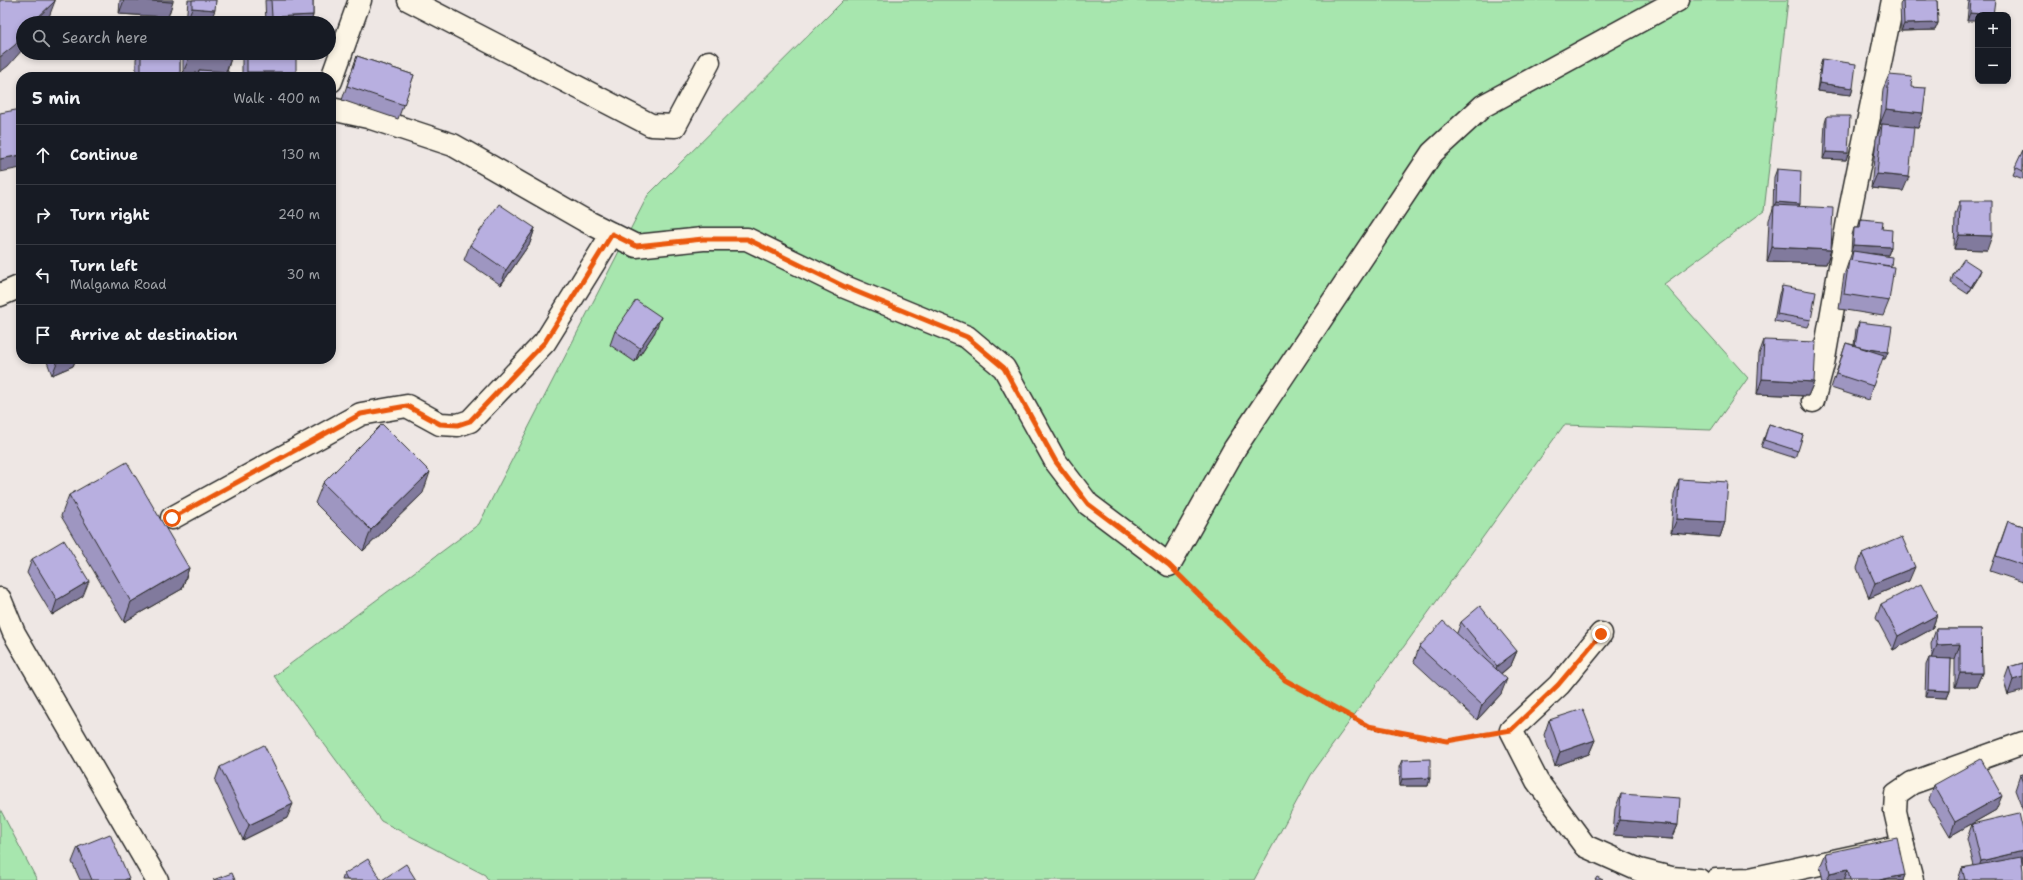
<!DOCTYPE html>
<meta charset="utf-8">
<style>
:root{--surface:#171b24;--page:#242831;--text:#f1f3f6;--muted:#9ea1a6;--line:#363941}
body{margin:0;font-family:"Shantell Sans",sans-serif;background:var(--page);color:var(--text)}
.controls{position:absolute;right:12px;top:12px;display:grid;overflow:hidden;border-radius:8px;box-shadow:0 2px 6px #0003}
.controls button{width:36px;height:36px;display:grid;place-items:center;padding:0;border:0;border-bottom:1px solid var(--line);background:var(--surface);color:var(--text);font:20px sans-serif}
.stop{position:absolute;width:12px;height:12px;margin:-9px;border:3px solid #ea580c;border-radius:50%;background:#fff}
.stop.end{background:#ea580c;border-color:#fff;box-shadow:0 1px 4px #0008}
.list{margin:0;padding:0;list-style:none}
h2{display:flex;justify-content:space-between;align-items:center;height:52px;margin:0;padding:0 16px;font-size:17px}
h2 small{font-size:13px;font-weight:400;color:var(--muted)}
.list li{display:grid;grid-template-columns:26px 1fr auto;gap:12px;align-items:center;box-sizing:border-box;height:60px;padding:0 16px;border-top:1px solid var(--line)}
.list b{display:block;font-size:15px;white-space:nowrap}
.list p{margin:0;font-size:13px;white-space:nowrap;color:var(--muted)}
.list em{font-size:13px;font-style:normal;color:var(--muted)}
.icon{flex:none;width:22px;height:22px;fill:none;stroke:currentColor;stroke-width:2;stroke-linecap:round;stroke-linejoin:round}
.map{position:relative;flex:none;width:2023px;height:880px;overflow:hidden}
.search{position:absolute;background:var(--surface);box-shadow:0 2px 6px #0003;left:16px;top:16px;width:320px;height:44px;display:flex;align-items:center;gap:10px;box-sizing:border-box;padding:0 14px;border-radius:22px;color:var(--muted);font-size:15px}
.panel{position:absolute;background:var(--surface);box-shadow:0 2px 6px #0003;left:16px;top:72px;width:320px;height:292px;border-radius:16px}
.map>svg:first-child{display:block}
</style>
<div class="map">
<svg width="2023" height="880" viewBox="0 0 2023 880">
<rect width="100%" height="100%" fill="#eee7e4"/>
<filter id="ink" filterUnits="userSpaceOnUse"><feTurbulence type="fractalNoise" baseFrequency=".025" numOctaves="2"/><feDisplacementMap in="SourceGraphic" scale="8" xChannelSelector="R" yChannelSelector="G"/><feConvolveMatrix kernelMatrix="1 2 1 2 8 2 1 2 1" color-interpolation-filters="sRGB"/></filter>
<g filter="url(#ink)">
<g fill="#a7e6ae" stroke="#69886c">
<path d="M844 0H1788L1764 211 1664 284 1748 378 1711 430 1564 425 1311 775 1254 880H488L485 875 381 821 274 676 479 524 648 195Z"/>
<path d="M0 809 37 880H0Z"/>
</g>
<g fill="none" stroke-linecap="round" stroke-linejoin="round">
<defs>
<g id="minor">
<path d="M409 0 651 125 675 126 709 62"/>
<path d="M331 81 360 0"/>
<path d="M331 109 368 117 453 145 584 220 636 246 703 239H747L845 287 967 337 1004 368 1056 462 1088 504 1169 565 1235 448 1432 153 1483 106 1678 0"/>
<path d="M0 295 21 286"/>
<path d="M1813 401 1823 364 1849 215 1893 0"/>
<path d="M172 518 361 414 407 406 440 424 458 425 470 421 545 342 612 234"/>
<path d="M0 599 14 633 157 880"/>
<path d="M1601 634 1559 685 1511 730 1537 781 1585 846 1639 870 1671 878 1699 880"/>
<path d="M1903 846 1895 811 1896 794 1912 783 2023 743"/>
<path d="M1716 880 1750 879 1903 846 1912 880"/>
</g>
</defs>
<use href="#minor" stroke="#2b2b2b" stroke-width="25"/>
<path stroke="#2b2b2b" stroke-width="2.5" stroke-dasharray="1 3" stroke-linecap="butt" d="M1188 584 1285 680 1367 727 1447 741 1485 734"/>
<use href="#minor" stroke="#fcf5e5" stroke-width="22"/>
</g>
<g fill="#9e96c1" stroke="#2b2b2b">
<path d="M120 0H173L168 17 119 14Z"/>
<path d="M188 0H216L211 22 186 23Z"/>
<path d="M265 0H313V15L311 23H266Z"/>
<path d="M1902 0H1937L1938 23 1935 30 1901 31 1900 5Z"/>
<path d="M1969 0H1995L1967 21Z"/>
<path d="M138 53H180V77H136V59Z"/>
<path d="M183 53H231V58L227 72 229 77H196L198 73H183Z"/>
<path d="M242 53H296L294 77H242Z"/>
<path d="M357 56 414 75 398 119 342 100Z"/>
<path d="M1822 59 1853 88 1851 95 1817 91 1820 67Z"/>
<path d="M1889 75 1911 87 1918 128 1880 124 1883 89Z"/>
<path d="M1827 116 1848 153 1846 160 1823 159 1825 123Z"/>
<path d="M1882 124 1903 191 1871 188 1876 139Z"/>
<path d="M2023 150V179L2013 175Z"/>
<path d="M1777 169 1800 204 1799 206 1831 250 1826 264 1767 262 1769 220 1773 209 1774 177Z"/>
<path d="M1960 201 1987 250 1954 249 1955 215Z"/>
<path d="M1861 219 1882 229 1891 247 1888 255 1872 253 1891 266 1889 301 1883 316 1839 309 1844 275 1852 252H1851L1852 235 1854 228H1858Z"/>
<path d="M535 228 530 243 501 285 464 260 470 245Z"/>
<path d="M1953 275 1978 278 1968 294 1951 283Z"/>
<path d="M1782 286 1811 320 1808 327 1774 321 1779 294Z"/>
<path d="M1859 322 1888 352 1885 359H1882L1868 400 1831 388 1846 343 1854 345 1856 329Z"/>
<path d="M615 331 655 332 635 362 610 345Z"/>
<path d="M1764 340 1814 382 1808 396 1757 394 1759 354Z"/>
<path d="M46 359H76L73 366 52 375Z"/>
<path d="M1769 424 1803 435 1795 458 1761 447Z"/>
<path d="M1679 479 1725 522 1720 537 1671 533 1674 494Z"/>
<path d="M323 483 423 493 363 551 315 503Z"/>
<path d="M69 495 189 568 182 589 124 622 61 516Z"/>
<path d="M2008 521 2023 526V582L1990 571Z"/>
<path d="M1862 554 1909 581 1869 598 1857 568Z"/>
<path d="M32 559 83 596 52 615 27 573Z"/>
<path d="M1881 604 1937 615 1932 629 1893 650 1876 618Z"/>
<path d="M1461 622 1517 651 1511 665 1501 674V694L1477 720 1414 662 1419 647 1457 633Z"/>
<path d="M1936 629H1981L1982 673 1976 687H1955V659H1951L1950 691 1947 698 1925 697 1926 665 1929 658H1932L1931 644Z"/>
<path d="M2023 663 2008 695 2004 681 2009 667Z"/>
<path d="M1549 720 1595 740 1589 754 1555 766 1544 735Z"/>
<path d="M1402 760 1430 778 1428 786H1400L1399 767Z"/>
<path d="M220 767 287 818 243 840 215 781Z"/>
<path d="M2023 774V811L2015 790 2020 775Z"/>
<path d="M1934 785 1996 810 1950 836 1929 800Z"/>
<path d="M1621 794 1678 825 1672 839 1613 835 1615 809Z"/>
<path d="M1972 824 2023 831V862L2022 865 2023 880H1958L1962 868 1974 866 1967 839Z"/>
<path d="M78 847 129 880H80L72 862Z"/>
<path d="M1826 853 1905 875 1903 880H1823L1820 867Z"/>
<path d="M344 874 381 880H342Z"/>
</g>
<g fill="#817a9d" stroke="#2b2b2b">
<path d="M124 0H138L173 2 168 17 119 14Z"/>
<path d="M55 1 47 22 46 23H34L35 20Z"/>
<path d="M192 8 215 10 210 23H186Z"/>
<path d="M1970 13 1993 15H1978V21H1967Z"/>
<path d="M313 15 311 23H270L272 17Z"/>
<path d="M1938 23 1935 30 1901 31 1904 24Z"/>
<path d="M23 36V49L8 66 0 72V57Z"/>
<path d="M189 58H231L226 73 199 70 198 73H183Z"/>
<path d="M247 72H296L294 77H245Z"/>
<path d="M1819 83 1853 88 1851 95 1817 91Z"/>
<path d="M1886 109 1923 113 1918 128 1880 124Z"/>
<path d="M1826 152 1848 153 1846 160 1823 159Z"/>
<path d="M21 155V168L0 172V159Z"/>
<path d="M1877 174 1909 177 1903 191 1871 188Z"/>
<path d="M1776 202 1800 204 1797 212 1774 206Z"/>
<path d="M535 228 530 243 501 285 506 270Z"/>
<path d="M1959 235 1992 236 1987 250 1954 249Z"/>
<path d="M1853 245 1891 247 1888 255 1851 252Z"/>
<path d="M1772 247 1831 250 1826 264 1767 262Z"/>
<path d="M1981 270 1978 278 1968 294 1971 287Z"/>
<path d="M661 317 655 332 635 362 640 348Z"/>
<path d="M1855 347 1888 352 1885 359 1853 355Z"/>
<path d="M60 359H76L73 366 52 375 58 360Z"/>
<path d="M1762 379 1814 382 1808 396 1757 394Z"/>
<path d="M430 472 423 493 363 551 371 530Z"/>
<path d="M1677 519 1725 522 1720 537 1671 533Z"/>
<path d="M1915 567 1909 581 1869 598 1875 583Z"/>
<path d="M189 568 182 589 124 622 131 602Z"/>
<path d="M89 581 83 596 52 615 57 600Z"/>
<path d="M1937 615 1932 629 1893 650 1898 636Z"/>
<path d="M1960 644 1955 659H1932L1937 645Z"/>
<path d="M1517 651 1511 665 1492 681 1497 666Z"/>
<path d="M1960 673H1982L1976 687H1955Z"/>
<path d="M2023 677V691L2008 695 2013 680Z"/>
<path d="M1507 679 1501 694 1477 720 1482 705Z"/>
<path d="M1928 690 1950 691 1947 698 1925 697Z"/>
<path d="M1595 740 1589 754 1555 766 1560 752Z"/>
<path d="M1430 778 1428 786H1400L1402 779Z"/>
<path d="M2002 796 1996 810 1950 836 1955 822Z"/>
<path d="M293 804 287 818 243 840 249 825Z"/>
<path d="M1619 820 1678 825 1672 839 1613 835Z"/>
<path d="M2023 851V862L2022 864 1976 875 1981 861Z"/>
<path d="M1848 869 1844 880H1827L1830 873Z"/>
<path d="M1905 875 1903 880H1879Z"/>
</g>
<g fill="#b8afe0" stroke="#2b2b2b">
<path d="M0 0H54L55 1 35 20 36 21 35 23H23V36L15 45 0 57Z"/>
<path d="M138 0H173V2Z"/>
<path d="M192 0H216L215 10 192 8Z"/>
<path d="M271 0H313V15L272 17Z"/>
<path d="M1903 0H1937L1938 23 1904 24Z"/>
<path d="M1971 0H1995L1993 15 1970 13Z"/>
<rect x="189" y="22" width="42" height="1"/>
<rect x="141" y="53" width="39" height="24"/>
<rect x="189" y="53" width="42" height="5"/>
<rect x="247" y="53" width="49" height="19"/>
<path d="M357 56 414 75 404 105 347 86Z"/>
<path d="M1822 59 1856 64 1853 88 1819 83Z"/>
<path d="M199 70 229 72V77H198Z"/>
<path d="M1889 75 1912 77 1911 87 1926 88 1923 113 1886 109Z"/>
<path d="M21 109V155L0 159V113Z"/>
<path d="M1827 116H1850L1848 153 1826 152Z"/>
<path d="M1882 124 1914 127 1909 177 1877 174Z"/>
<path d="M2023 150V171L2015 167Z"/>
<path d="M1777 169 1801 171 1800 204 1776 202Z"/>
<path d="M1960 201H1992V236L1959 235Z"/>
<path d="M499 204 535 228 506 270 470 245Z"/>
<path d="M1774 205 1833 208 1831 250 1772 247Z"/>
<path d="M1861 219 1883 221 1882 229 1892 230 1891 247 1853 245 1854 228H1860Z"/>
<path d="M1853 251 1892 257 1891 266 1851 261Z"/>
<path d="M1964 259 1981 270 1971 287 1953 275Z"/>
<path d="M1849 260 1894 267 1889 301 1844 294Z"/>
<path d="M1782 286 1816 292 1811 320 1777 314Z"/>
<path d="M636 300 661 317 640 348 615 331Z"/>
<path d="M1859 322 1892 326 1888 352 1864 348 1855 346Z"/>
<path d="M1764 340 1816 342 1814 382 1762 379Z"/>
<path d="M1846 343 1884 355 1873 386 1836 374Z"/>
<path d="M382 424 430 472 371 530 323 483Z"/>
<path d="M1769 424 1803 435 1798 451 1764 440Z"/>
<path d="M127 462 189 568 131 602 69 495Z"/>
<path d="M1679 479 1728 482 1725 522 1677 519Z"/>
<path d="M2008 521 2023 526V565L1996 556Z"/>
<path d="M1902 537 1915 567 1875 583 1862 554Z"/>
<path d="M64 540 89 581 57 600 32 559Z"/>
<path d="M1921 584 1937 615 1898 636 1881 604Z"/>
<path d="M1480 606 1517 651 1497 666 1461 622Z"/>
<path d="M1443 621 1507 679 1482 705 1419 647Z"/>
<path d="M1936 629H1981L1982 673H1960V644L1937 645Z"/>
<path d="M1929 658 1951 659 1950 691 1928 690Z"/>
<path d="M2023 663V677L2013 680 2009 667Z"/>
<path d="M1583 709 1595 740 1560 752 1549 720Z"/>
<path d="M264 745 293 804 249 825 220 767Z"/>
<path d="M1430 759V778L1402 779V760Z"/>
<path d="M1981 759 2002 796 1955 822 1934 785Z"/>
<path d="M2023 774V783L2020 775Z"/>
<path d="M1621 794 1680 798 1678 825 1619 820Z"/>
<path d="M2019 813 2023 831V851L1981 861 1972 824Z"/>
<path d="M110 834 129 878 124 880H92L78 847Z"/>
<path d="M1897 838 1905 875 1879 880H1850L1848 869 1830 873 1826 853Z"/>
<path d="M2021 857 2023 870V880H1965L1962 868Z"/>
<path d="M368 859 381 880H347L344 874Z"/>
<path d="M406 864 416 880H382Z"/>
<path d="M232 873 235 880H213Z"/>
<path d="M1597 877 1603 880H1595Z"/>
</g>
</g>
<g fill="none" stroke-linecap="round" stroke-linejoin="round" filter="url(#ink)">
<path stroke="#ea580c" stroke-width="5" d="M172 518 361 414 407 406 440 424 458 425 470 421 545 342 612 234 636 246 703 239H747L845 287 967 337 1004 368 1056 462 1088 504 1169 565 1285 680 1368 726 1447 741 1511 730 1558 685 1601 634"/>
</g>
</svg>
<div class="controls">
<button>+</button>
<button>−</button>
</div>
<div class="stop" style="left:172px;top:518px"></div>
<div class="stop end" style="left:1601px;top:634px"></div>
<div class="search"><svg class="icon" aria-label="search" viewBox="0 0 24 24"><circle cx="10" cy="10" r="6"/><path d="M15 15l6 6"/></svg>Search here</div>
<section class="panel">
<h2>5 min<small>Walk · 400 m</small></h2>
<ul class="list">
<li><svg class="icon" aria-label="ahead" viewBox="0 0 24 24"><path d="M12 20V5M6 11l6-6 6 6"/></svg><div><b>Continue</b></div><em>130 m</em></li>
<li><svg class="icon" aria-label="right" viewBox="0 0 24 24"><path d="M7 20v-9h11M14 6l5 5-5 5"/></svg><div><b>Turn right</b></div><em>240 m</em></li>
<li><svg class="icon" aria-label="left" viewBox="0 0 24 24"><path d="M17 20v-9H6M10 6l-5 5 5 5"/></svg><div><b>Turn left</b><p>Malgama Road</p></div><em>30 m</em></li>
<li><svg class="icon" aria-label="arrive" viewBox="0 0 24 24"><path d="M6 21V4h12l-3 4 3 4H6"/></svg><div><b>Arrive at destination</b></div></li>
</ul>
</section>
</div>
